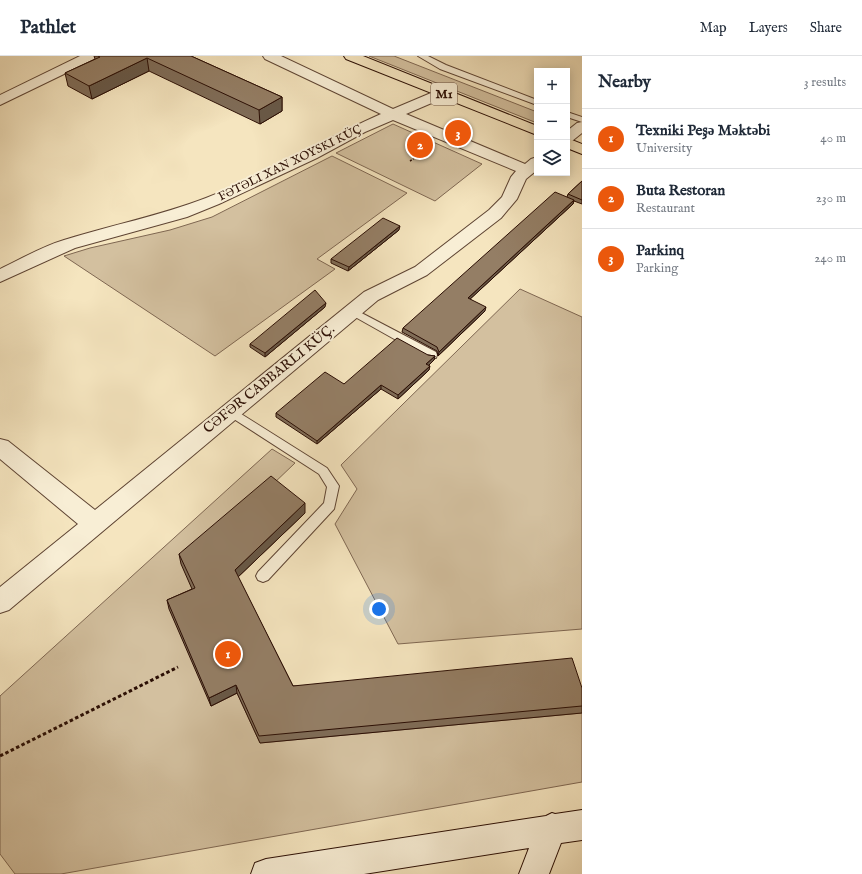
<!DOCTYPE html>
<meta charset="utf-8">
<style>
:root{--surface:#fff;--page:#f6f6f7;--text:#1f2937;--muted:#747a83;--line:#e0e1e3;--accent:#ea580c}
body{margin:0;font-family:"IM FELL English",serif;background:var(--page);color:var(--text)}
.controls{position:absolute;right:12px;top:12px;display:grid;overflow:hidden;border-radius:0px;box-shadow:0 2px 10px #0003}
.controls button{width:36px;height:36px;display:grid;place-items:center;padding:0;border:0;border-bottom:1px solid var(--line);background:var(--surface);color:var(--text);font:20px sans-serif}
.you{position:absolute;left:379px;top:553px;width:14px;height:14px;margin:-10px;border:3px solid #fff;border-radius:50%;background:#1a73e8;box-shadow:0 0 0 6px #1a73e833}
.badge{display:grid;place-items:center;width:26px;height:26px;border-radius:50%;background:var(--accent);color:#fff;font-size:13px;font-weight:700}
.pin{position:absolute;translate:-50% -50%;border:2px solid #fff;box-shadow:0 1px 4px #0006}
.list{margin:0;padding:0;list-style:none}
h2{display:flex;justify-content:space-between;align-items:center;height:52px;margin:0;padding:0 16px;font-size:17px}
h2 small{font-size:13px;font-weight:400;color:var(--muted)}
.list li{display:grid;grid-template-columns:26px 1fr auto;gap:12px;align-items:center;box-sizing:border-box;height:60px;padding:0 16px;border-top:1px solid var(--line)}
.list b{display:block;font-size:15px;white-space:nowrap}
.list p{margin:0;font-size:13px;white-space:nowrap;color:var(--muted)}
.list em{font-size:13px;font-style:normal;color:var(--muted)}
.icon{flex:none;width:22px;height:22px;fill:none;stroke:currentColor;stroke-width:2;stroke-linecap:round;stroke-linejoin:round}
.map{position:relative;flex:none;width:582px;height:818px;overflow:hidden}
header{display:flex;align-items:center;gap:24px;box-sizing:border-box;height:56px;padding:0 20px;background:var(--surface);border-bottom:1px solid var(--line)}
header strong{font-size:19px}
nav{display:flex;gap:22px;margin-inline-start:auto;font-size:14px}
main{display:flex}
aside{flex:1;background:var(--surface)}
.map>svg:first-child{display:block}
</style>
<header>
<strong>Pathlet</strong>
<nav><a>Map</a><a>Layers</a><a>Share</a></nav>
</header>
<main>
<div class="map">
<svg width="582" height="818" viewBox="0 0 582 818">
<rect width="100%" height="100%" fill="#f5e5bf"/>
<filter id="stains"><feTurbulence type="fractalNoise" baseFrequency=".005" numOctaves="4"/><feColorMatrix values="0 0 0 0 .2 0 0 0 0 .09 0 0 0 0 .02 0 0 0 .5 -.17"/></filter>
<radialGradient id="worn" r=".72"><stop offset=".6" stop-color="#630" stop-opacity="0"/><stop offset="1" stop-color="#630" stop-opacity=".3"/></radialGradient>
<g fill="#d3c09f" stroke="#7f6752">
<path d="M369 0H394L537 56V67Z"/>
<path d="M393 68 482 108 435 145 336 97Z"/>
<path d="M332 100 407 137 317 203 335 213 215 300 64 200 90 192 170 174 212 161Z"/>
<path d="M520 233 582 261V573L398 588 335 468 357 433 341 409Z"/>
<path d="M272 393 295 407 271 430 196 541 211 650 237 637 260 687 582 657V726L61 818H15L0 798V640Z"/>
</g>
<g fill="none" stroke-linecap="round" stroke-linejoin="round">
<defs>
<g id="lane">
<path d="M418 0H428L446 9 537 44V49L440 13Z"/>
<path d="M567 56 582 61V66L567 61Z"/>
<path d="M352 252 436 296 437 299 436 302H428L348 257 347 255 348 253Z"/>
<path d="M230 351 327 412 339 430 334 453 268 524 263 526 258 524 256 520 258 516 324 447 327 431 319 418 226 358 224 355 226 352Z"/>
</g>
<g id="street">
<path d="M80 0H97L95 3 0 49V39Z"/>
<path d="M263 0H281L393 53 438 34H448L450 37 448 40 406 58 525 108 531 103 537 101V114L526 123 517 143 501 162 427 219 378 244 9 554 0 557V531L78 468 0 403V383L8 385 95 454 364 236 415 211 489 154 502 141 511 121 516 115 393 64 365 76 317 102 219 148 187 161 75 192 0 226V213C21 203 41 191 64 184 111 169 160 160 206 142 266 118 322 84 381 58L265 3Z"/>
<path d="M582 66V77L572 85 567 87V75L577 67Z"/>
</g>
<path id="secondary" d="M582 754V784L561 787 549 818H519L529 792 364 818H251L255 807 266 803 546 760 552 757 555 758Z"/>
<g id="highway">
<path d="M344 0H363L537 70V79L346 3Z"/>
<path d="M567 82 582 88V98L567 92Z"/>
</g>
</defs>
<use href="#lane" stroke="#5e4433" stroke-width="2"/>
<use href="#street" stroke="#5e4433" stroke-width="2"/>
<use href="#secondary" stroke="#2b0e04" stroke-width="2"/>
<use href="#highway" stroke="#2b0e04" stroke-width="2"/>
<path stroke="#2b0e04" stroke-width="1.5" stroke-dasharray="2 1.5" stroke-linecap="butt" d="M410 105 431 92"/>
<path stroke="#2b0e04" stroke-width="3" stroke-dasharray="3.5 2.5" stroke-linecap="butt" d="M0 700 178 611"/>
<use href="#lane" fill="#f8eed5" fill-rule="evenodd"/>
<use href="#street" fill="#f8eed5" fill-rule="evenodd"/>
<use href="#secondary" fill="#f8eed5" fill-rule="evenodd"/>
<use href="#highway" fill="#f5e5bf" fill-rule="evenodd"/>
</g>
<g fill="#7f6c57" stroke="#2b0e04">
<path d="M94 0H191L282 41V55L260 68 149 15 92 43 68 30 65 17 95 3Z"/>
<path d="M582 125V148L574 145 573 148 470 243 485 255 438 300 437 295 402 276 403 272 567 141 568 138Z"/>
<path d="M399 174 348 215 331 207V203Z"/>
<path d="M325 251 265 301 250 291V288Z"/>
<path d="M428 299 435 300 434 304 429 309V314L398 343 381 333 317 388 276 361V357L344 328Z"/>
<path d="M305 457 238 521 293 630 582 632V657L260 687 237 637 211 650 169 553 167 544 192 533 181 508 179 498Z"/>
</g>
<g fill="#685847" stroke="#2b0e04">
<path d="M147 2 149 15 92 43 89 30Z"/>
<path d="M282 41V55L260 68 259 54Z"/>
<path d="M574 144 573 148 467 246 468 242Z"/>
<path d="M400 170 399 174 348 215 349 211Z"/>
<path d="M326 247 325 251 265 301V297Z"/>
<path d="M486 251 485 255 438 300 439 296Z"/>
<path d="M435 300 434 304 426 312V308Z"/>
<path d="M430 310 429 314 398 343V339Z"/>
<path d="M381 329V333L317 388V385Z"/>
<path d="M305 447V457L236 523 235 514Z"/>
<path d="M236 629 237 637 211 650 209 642Z"/>
</g>
<g fill="#947e65" stroke="#2b0e04">
<path d="M98 0H191L282 41 259 54 147 2 89 30 65 17 100 1Z"/>
<path d="M582 125V144L568 138Z"/>
<path d="M555 136 574 144 468 242 486 251 439 296 437 291 403 272Z"/>
<path d="M383 162 400 170 349 211 331 203Z"/>
<path d="M315 234 326 247 265 297 250 288Z"/>
<path d="M397 282 428 299 435 300 426 308 430 310 398 339 381 329 317 385 276 357 325 316 344 328Z"/>
<path d="M271 420 305 447 235 514 293 630 572 602 582 632V650L259 680 236 629 209 642 167 544 195 532 179 498Z"/>
</g>
<g text-anchor="middle" dominant-baseline="central" stroke-width="4" stroke-linejoin="round" paint-order="stroke">
<g font-size="12" fill="#2b0e04" stroke="#f8eed5">
<text transform="translate(290 107) rotate(-26)">FƏTƏLI XAN XOYSKI KÜÇ</text>
</g>
<rect fill="#f8eed5" stroke="#685143" stroke-width="1" x="431" y="27" width="26" height="22" rx="3"/>
<g font-size="13" font-weight="bold" fill="#2b0e04">
<text x="444" y="38">M1</text>
</g>
<g font-size="14" fill="#2b0e04" stroke="#f8eed5">
<text transform="translate(269 323) rotate(-39)">CƏFƏR CABBARLI KÜÇ.</text>
</g>
</g>
<rect width="100%" height="100%" filter="url(#stains)"/>
<rect width="100%" height="100%" fill="url(#worn)"/>
</svg>
<div class="controls">
<button>+</button>
<button>−</button>
<button><svg class="icon" aria-label="layers" viewBox="0 0 24 24"><path d="M12 4l9 5-9 5-9-5zM3 14l9 5 9-5"/></svg></button>
</div>
<div class="you"></div>
<div class="pin badge" style="left:228px;top:598px">1</div>
<div class="pin badge" style="left:420px;top:89px">2</div>
<div class="pin badge" style="left:458px;top:77px">3</div>
</div>
<aside>
<h2>Nearby<small>3 results</small></h2>
<ul class="list">
<li><span class="badge">1</span><div><b>Texniki Peşə Məktəbi</b><p>University</p></div><em>40 m</em></li>
<li><span class="badge">2</span><div><b>Buta Restoran</b><p>Restaurant</p></div><em>230 m</em></li>
<li><span class="badge">3</span><div><b>Parkinq</b><p>Parking</p></div><em>240 m</em></li>
</ul>
</aside>
</main>
